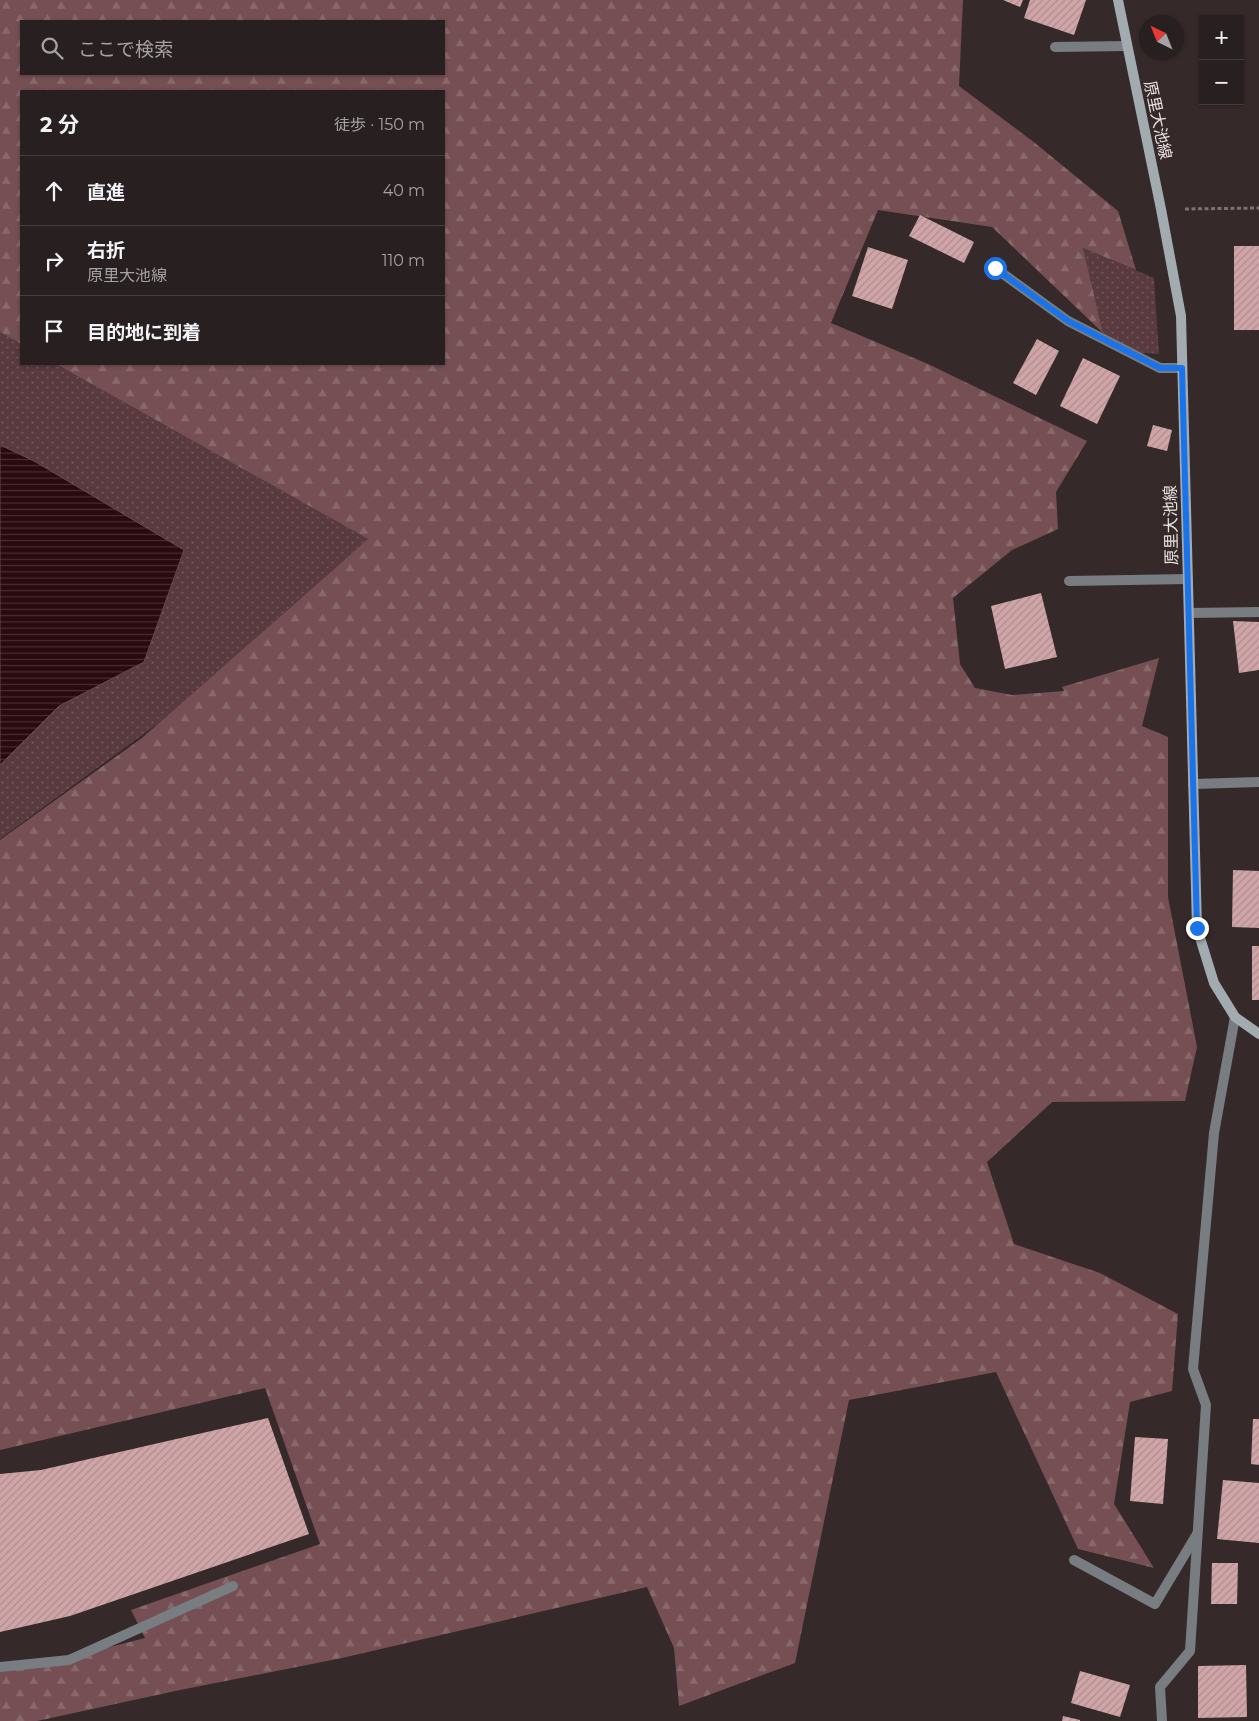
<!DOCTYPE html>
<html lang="ja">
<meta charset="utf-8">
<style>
:root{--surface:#281f20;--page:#302729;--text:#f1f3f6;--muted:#a5a2a5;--line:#443d3e}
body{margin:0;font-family:Montserrat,"Noto Sans JP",sans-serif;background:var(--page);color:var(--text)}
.controls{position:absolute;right:15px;top:15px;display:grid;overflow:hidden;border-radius:0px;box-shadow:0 1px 4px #0004}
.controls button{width:45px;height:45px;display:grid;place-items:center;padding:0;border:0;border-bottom:1px solid var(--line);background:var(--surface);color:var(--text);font:25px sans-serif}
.compass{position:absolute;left:1139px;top:15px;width:45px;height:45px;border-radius:50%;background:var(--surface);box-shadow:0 1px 4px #0004;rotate:317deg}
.stop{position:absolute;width:15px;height:15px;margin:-11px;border:4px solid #1a73e8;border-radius:50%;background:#fff}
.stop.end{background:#1a73e8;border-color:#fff;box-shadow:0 1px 5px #0008}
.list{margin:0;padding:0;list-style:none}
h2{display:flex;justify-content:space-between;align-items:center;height:65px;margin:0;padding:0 20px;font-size:21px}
h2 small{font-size:16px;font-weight:400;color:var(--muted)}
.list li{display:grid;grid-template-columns:32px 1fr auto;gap:15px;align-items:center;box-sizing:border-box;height:70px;padding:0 20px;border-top:1px solid var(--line)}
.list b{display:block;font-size:19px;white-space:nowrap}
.list p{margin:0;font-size:16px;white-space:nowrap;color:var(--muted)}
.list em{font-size:16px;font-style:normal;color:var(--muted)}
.icon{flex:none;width:28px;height:28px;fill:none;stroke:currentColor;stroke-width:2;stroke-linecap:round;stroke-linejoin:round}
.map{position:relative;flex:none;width:1259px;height:1721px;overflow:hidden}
.search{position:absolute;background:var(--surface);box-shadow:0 1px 4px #0004;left:20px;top:20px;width:425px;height:55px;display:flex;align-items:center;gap:12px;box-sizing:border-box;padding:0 18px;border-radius:0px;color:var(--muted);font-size:19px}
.panel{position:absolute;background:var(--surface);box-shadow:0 1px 4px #0004;left:20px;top:90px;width:425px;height:275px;border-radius:0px}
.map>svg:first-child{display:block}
</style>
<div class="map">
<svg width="1259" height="1721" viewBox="0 0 1259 1721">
<defs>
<pattern id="grass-dots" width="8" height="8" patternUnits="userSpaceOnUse" patternTransform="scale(1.25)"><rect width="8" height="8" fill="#593a3e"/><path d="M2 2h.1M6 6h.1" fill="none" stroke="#71565a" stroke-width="1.8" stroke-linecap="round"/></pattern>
<pattern id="forest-firs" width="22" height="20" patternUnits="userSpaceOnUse" patternTransform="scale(1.25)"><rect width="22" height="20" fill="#754f53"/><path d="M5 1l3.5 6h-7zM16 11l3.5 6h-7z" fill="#89686b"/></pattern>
<pattern id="water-rules" width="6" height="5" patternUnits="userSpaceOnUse" patternTransform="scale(1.25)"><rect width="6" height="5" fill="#290a0f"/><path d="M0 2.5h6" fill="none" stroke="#482d32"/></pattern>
<pattern id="building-hatch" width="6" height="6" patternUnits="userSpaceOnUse" patternTransform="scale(1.25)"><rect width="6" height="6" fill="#d0a5a8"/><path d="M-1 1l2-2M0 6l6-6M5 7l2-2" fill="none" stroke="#ae8d8f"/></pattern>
</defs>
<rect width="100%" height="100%" fill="#36292a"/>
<g fill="url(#grass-dots)">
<path d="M1083 248 1154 278 1159 354 1133 352 1103 333Z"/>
<path d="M0 332 21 344V364H56L368 539 160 722 0 839V765L59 706 144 662 34 461 0 445Z"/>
</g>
<path fill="url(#forest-firs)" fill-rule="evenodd" d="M0 0H963L959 86 1035 143 1118 211 1136 270 1083 248 1103 333 992 227 878 210 831 323 928 364 1087 441 1056 492 1058 529 1012 550 953 598 960 664 975 688 1012 695 1064 691 1062 687 1159 658 1142 726 1168 737V897L1197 1047 1185 1101 1052 1102 987 1162 1014 1244 1100 1273 1178 1314 1172 1391 1130 1402 1114 1504 1154 1568 1078 1549 996 1372 849 1400 795 1663 679 1706 674 1648 647 1587 342 1658 180 1690 37 1721H0V1667L56 1661 145 1638 131 1610 320 1544 265 1388 0 1450V840L142 738 368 539 56 364H444V91H21V344L0 332ZM21 21H444V74H21Z"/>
<path fill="url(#water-rules)" stroke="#634b4e" d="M0 445 34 461 184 550 144 662 59 706 0 765Z"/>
<g fill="url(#building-hatch)">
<path d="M1003 0H1023L1020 7Z"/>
<path d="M1030 0H1086L1074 35 1024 18Z"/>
<path d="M920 215 974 242 964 263 909 236Z"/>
<rect x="1234" y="246" width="25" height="84"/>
<path d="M868 247 908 260 892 309 852 296Z"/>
<path d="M1037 339 1059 351 1036 395 1013 383Z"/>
<path d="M1083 358 1120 376 1097 424 1060 406Z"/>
<path d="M1153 425 1172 430 1167 451 1147 446Z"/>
<path d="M1041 593 1057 657 1005 669 991 606Z"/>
<path d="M1233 621 1259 622V670L1239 673Z"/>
<path d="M1233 870 1259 871V928L1232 927Z"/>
<rect x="1252" y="946" width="7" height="54"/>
<path d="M268 1418 309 1534 70 1616 0 1632V1474L41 1470Z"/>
<path d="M1253 1419H1259V1465L1251 1464Z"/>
<path d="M1135 1437 1168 1439 1163 1504 1130 1501Z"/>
<path d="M1223 1480 1259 1483V1543L1217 1539Z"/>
<path d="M1212 1563H1238L1237 1604H1211Z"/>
<path d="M1246 1665 1247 1717 1198 1718V1666Z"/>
<path d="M1080 1671 1130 1685 1120 1717 1071 1703Z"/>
<path d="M1063 1716 1080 1720V1721H1062Z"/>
</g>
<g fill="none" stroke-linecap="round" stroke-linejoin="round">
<path stroke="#7c7172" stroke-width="3" stroke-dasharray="4 2.5" stroke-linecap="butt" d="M1185 209 1259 208"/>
<g stroke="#777d80" stroke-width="10">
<path d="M1055 47 1127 46"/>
<path d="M995 268 1068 321 1160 368H1182"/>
<path d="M1069 581 1188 579"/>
<path d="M1189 613 1259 612"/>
<path d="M1193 784 1259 782"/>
<path d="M1074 1560 1155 1604 1197 1534"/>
<path d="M0 1667 69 1660 233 1586"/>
<path d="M1162 1721 1160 1687 1190 1651 1206 1405 1193 1369 1214 1133 1235 1017"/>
</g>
<path stroke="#a1abb0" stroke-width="10" d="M1118 0 1161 209 1181 316 1197 928 1214 983 1235 1017 1259 1034"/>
</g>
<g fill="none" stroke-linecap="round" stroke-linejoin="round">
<path stroke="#1a73e8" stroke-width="6" d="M995 268 1068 321 1160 368H1182L1197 928"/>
</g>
<g text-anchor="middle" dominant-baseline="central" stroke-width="5" stroke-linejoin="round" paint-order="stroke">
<g font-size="16" fill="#eae2e2" stroke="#36292a">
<text transform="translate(1158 120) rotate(78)">原里大池線</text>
<text transform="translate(1171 525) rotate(-91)">原里大池線</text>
</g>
</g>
</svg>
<div class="controls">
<button>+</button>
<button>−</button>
</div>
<svg class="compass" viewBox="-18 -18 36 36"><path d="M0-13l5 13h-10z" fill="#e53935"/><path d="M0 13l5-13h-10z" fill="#a5a2a5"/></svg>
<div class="stop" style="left:995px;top:268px"></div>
<div class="stop end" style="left:1197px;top:928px"></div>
<div class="search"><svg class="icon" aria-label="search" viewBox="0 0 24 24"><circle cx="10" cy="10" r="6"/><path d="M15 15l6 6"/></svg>ここで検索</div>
<section class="panel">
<h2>2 分<small>徒歩 · 150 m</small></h2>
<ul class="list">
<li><svg class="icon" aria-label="ahead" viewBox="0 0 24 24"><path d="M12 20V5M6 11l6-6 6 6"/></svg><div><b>直進</b></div><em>40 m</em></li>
<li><svg class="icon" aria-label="right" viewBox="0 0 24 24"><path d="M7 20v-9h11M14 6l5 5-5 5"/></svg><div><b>右折</b><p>原里大池線</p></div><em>110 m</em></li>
<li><svg class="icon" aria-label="arrive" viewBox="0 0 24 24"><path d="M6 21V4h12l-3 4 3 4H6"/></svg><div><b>目的地に到着</b></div></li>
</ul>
</section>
</div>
